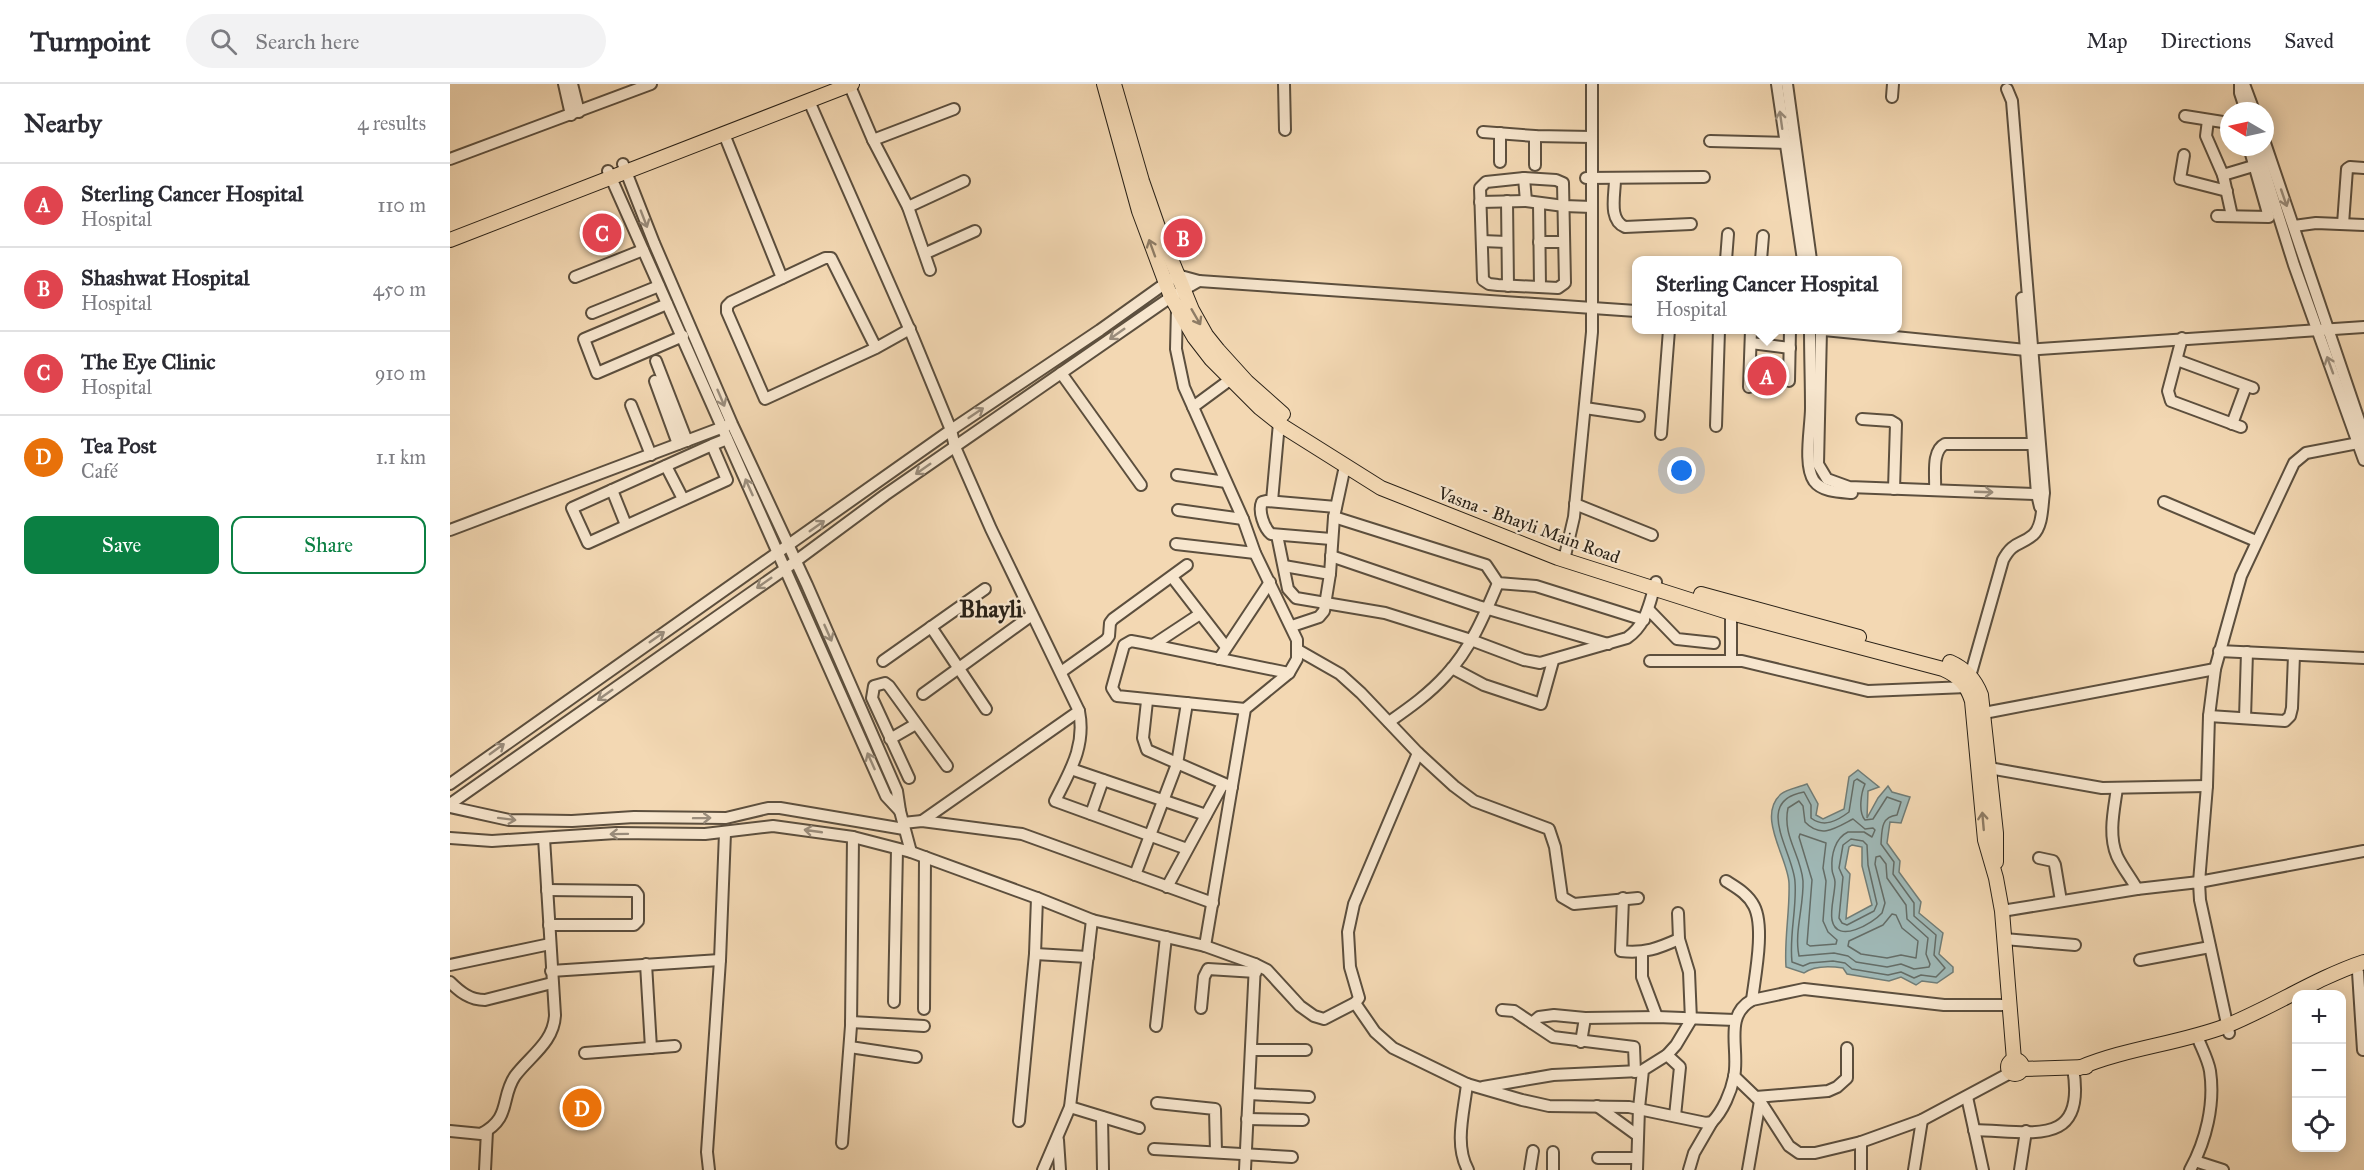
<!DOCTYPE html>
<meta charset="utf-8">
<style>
:root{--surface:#fff;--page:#f2f2f3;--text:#2b2b33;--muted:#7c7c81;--line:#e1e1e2;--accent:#0b8043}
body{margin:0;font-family:"IM FELL Great Primer",serif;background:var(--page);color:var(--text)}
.controls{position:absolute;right:18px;bottom:18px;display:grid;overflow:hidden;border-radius:12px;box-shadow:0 3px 15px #0003}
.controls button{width:54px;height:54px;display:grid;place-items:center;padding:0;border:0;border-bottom:2px solid var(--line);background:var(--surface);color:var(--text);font:30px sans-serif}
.compass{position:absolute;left:1770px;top:18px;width:54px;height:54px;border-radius:50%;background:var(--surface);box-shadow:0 3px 15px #0003;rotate:279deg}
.you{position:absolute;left:1232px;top:387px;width:21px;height:21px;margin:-15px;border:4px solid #fff;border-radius:50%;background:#1a73e8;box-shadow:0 0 0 9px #1a73e833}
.badge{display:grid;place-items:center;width:39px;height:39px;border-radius:50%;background:var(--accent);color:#fff;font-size:20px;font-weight:700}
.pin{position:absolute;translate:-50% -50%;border:3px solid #fff;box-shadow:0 2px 6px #0006}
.popup{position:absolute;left:1182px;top:172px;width:270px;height:78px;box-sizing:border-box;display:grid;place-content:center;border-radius:12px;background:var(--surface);filter:drop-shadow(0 2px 4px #0005);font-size:20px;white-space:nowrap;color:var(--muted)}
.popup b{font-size:22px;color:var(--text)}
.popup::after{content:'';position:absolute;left:50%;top:100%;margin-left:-12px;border:12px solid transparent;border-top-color:var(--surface)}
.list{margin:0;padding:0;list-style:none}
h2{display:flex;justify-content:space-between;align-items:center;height:78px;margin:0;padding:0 24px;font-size:26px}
h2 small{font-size:20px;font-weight:400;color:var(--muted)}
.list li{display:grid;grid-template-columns:39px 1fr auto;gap:18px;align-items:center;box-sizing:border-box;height:84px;padding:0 24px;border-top:2px solid var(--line)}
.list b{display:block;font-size:22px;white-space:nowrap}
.list p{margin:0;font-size:20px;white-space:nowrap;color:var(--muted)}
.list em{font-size:20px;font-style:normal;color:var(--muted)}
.actions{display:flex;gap:12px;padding:18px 24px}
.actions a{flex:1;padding:14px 0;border:2px solid var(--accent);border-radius:12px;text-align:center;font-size:21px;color:var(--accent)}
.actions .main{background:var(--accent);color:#fff}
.icon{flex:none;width:33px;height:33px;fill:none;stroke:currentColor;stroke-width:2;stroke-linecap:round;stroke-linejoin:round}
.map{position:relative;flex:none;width:1914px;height:1086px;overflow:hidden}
header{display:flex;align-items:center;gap:36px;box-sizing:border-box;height:84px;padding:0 30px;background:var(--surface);border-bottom:2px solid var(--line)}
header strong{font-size:28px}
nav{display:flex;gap:33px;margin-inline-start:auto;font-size:21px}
.search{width:420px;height:54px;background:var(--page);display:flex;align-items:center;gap:15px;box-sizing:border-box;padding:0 21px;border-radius:33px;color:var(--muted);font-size:22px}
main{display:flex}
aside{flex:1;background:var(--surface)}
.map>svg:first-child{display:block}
</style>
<header>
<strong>Turnpoint</strong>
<div class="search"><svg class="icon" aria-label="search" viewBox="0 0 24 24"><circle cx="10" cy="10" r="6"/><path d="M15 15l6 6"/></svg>Search here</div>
<nav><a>Map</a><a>Directions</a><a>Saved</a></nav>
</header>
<main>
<aside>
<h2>Nearby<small>4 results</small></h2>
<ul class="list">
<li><span class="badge" style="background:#e0444e">A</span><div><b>Sterling Cancer Hospital</b><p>Hospital</p></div><em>110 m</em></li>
<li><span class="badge" style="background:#e0444e">B</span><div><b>Shashwat Hospital</b><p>Hospital</p></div><em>450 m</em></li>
<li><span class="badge" style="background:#e0444e">C</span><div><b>The Eye Clinic</b><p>Hospital</p></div><em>910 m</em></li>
<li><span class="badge" style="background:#e8710a">D</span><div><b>Tea Post</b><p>Café</p></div><em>1.1 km</em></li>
</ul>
<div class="actions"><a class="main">Save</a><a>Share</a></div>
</aside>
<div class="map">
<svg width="1914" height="1086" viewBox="0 0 1914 1086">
<rect width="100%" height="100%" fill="#f3d8b3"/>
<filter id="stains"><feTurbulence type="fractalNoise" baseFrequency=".00333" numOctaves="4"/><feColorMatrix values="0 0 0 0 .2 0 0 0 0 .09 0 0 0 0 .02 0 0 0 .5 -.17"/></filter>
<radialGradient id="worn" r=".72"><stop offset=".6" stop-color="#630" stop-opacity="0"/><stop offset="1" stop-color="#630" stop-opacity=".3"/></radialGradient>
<path fill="#9fb8b6" stroke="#707c76" stroke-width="1.5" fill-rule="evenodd" d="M1408 686 1429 703 1418 707 1417 734 1428 714 1438 702 1442 708 1460 713 1451 739 1440 738 1437 759 1450 777 1449 788 1471 818 1469 829 1493 849 1489 870 1503 883V888L1487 899 1472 897 1466 901 1451 893 1439 897 1397 890 1393 884C1380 882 1365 881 1354 889L1336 883C1334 855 1340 827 1339 799 1338 774 1306 732 1331 710 1337 705 1350 703 1357 700L1368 720 1366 731 1373 735 1394 725 1399 693ZM1402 761 1412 763V782L1422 821 1396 835 1400 790 1395 784 1399 763Z"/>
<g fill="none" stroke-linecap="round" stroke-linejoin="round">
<g stroke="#646c66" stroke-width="1.5">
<path d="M1407 695 1415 700C1411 709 1408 728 1415 736L1423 735 1437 713 1451 718 1447 731C1431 733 1432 745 1431 760L1444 778 1443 790 1464 819V832L1486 851 1484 871 1495 884 1486 893 1471 891 1464 894 1451 888 1438 891 1402 885 1395 879 1383 877 1360 879 1353 882 1342 878C1339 851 1347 825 1345 798 1344 769 1302 717 1354 708L1361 721V734C1374 744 1387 737 1399 728L1404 697Z"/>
<path d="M1349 717 1353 722 1355 738C1371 755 1386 744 1403 735L1415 745 1423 744 1425 746 1422 753 1414 748H1398C1385 754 1381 771 1382 785 1382 790 1385 793 1385 798 1385 810 1380 824 1382 836 1387 861 1423 839 1432 829L1435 819 1425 780 1426 773 1430 772 1436 780 1437 794 1456 821 1457 835 1478 854 1476 870 1480 880 1479 883 1464 885 1451 880 1437 883 1406 878 1398 872 1384 869 1349 872C1344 848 1354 822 1353 797 1351 771 1332 752 1338 724Z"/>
<path d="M1350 750 1376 759 1373 784 1376 797 1373 837 1378 848 1387 856 1386 860 1360 862 1357 860 1362 796 1349 753Z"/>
<path d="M1401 755 1413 757 1417 761 1418 781 1427 820 1424 827 1397 841 1392 839 1389 834 1393 793 1389 784 1393 761Z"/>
<path d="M1442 830 1446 831 1452 844 1468 857 1466 874 1451 871 1437 874 1411 870 1398 862 1399 857 1433 841Z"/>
</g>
<defs>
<g id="minor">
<path d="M114 0 121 31"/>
<path d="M122 0 129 28"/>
<path d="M399 0 423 56 458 123 480 186"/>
<path d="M834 0 835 46"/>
<path d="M1327 0 1353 176"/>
<path d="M1337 0 1361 176"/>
<path d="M1790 0V9L1796 27"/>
<path d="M1794 0 1804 27"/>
<path d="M1442 13 1443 0"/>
<path d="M359 17 462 251 501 346 505 363 541 445 629 627C636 662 620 687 605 717L737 765"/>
<path d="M1735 32 1779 39"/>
<path d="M1758 36 1756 52 1773 91 1782 132"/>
<path d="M1033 48 1085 52 1142 53"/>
<path d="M274 50 332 194"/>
<path d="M423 56 504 25"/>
<path d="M1260 57 1341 59"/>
<path d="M1815 59 1914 351"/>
<path d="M1807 63 1844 181 1914 376"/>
<path d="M1734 71 1730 95 1777 107"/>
<path d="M0 75 201 0"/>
<path d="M1050 78V49"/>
<path d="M173 80 204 159 282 340 357 501 447 707 450 727 461 768"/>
<path d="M1085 81V52"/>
<path d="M158 87 436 712 450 727"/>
<path d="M1773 91 1810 80"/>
<path d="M1074 94 1106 96 1113 99 1115 199 1108 204 1048 201 1039 200 1033 196 1030 104 1036 98Z"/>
<path d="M1074 94 1076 117"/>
<path d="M1136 94 1254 93"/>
<path d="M1165 95C1165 111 1158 136 1175 143L1241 140"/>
<path d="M1057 117 1058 202"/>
<path d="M1030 118 1076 117 1114 122 1142 123"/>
<path d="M1089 119 1090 203"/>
<path d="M458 123 514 97"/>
<path d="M1767 132 1819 133 1799 63"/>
<path d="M1893 140 1897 85 1900 83 1914 84"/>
<path d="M1844 142 1866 139 1914 141"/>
<path d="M1032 157 1057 158"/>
<path d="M1089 158H1114"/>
<path d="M476 169 525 147"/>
<path d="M1276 176 1278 150"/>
<path d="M1311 176 1313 152"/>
<path d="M125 193 193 166"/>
<path d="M749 197 1186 227"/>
<path d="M1572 214 1587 410 1590 423"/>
<path d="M217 220 134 255 147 289 233 252"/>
<path d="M727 223 726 265 734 303 793 435 805 469 847 556V575L839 589 795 625 755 862"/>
<path d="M142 229 209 202"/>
<path d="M1360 246C1360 272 1361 298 1361 324 1361 343 1353 381 1364 397 1372 408 1390 408 1402 409"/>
<path d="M1371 246 1368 380 1377 395 1399 403 1587 410"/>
<path d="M1374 246 1576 266 1914 243"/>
<path d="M1732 254 1718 307 1721 317 1791 343"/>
<path d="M1301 259 1340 264"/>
<path d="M426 264 315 315 277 228V222L281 218 375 174H381L426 264 460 245"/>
<path d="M1727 276 1803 304"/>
<path d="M206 277 237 357"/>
<path d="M611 289 691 401"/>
<path d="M205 297 228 360"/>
<path d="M1339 297 1340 246"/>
<path d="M1299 303 1301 246"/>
<path d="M181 321 201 371"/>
<path d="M743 323 781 295"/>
<path d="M1135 324 1189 332"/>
<path d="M1412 335 1441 337 1446 340 1444 405"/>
<path d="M1782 340 1796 302"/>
<path d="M1266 342 1269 246"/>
<path d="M1211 350 1219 246"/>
<path d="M1914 358 1856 369 1844 379 1791 492 1765 585 1759 632 1757 702 1749 798 1914 767"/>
<path d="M262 361 277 396 138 459 122 424 262 361 277 355"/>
<path d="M216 382 233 415"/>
<path d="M727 391 776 398"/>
<path d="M162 406 176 441"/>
<path d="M1485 406C1486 392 1481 367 1495 360H1583"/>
<path d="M822 417 829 339"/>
<path d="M1714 418 1806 457"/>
<path d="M1125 420 1202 451"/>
<path d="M728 426 793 435"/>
<path d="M884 433 1036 481 1048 499 1086 502 1194 536"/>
<path d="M0 446 276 342"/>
<path d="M827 451 838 505 846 514 935 529 1021 556 1074 576 1090 579 1177 554C1197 540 1199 520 1206 498"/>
<path d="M881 455 821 450C814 444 808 427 812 418L816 417 886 423"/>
<path d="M726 460 805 469"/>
<path d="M881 472 1028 522 1158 560"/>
<path d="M1114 476 1124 433 1142 248V0"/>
<path d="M834 482 880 490"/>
<path d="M722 493 776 563"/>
<path d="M1198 525 1227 555 1264 559"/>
<path d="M842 542 869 533 874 527 880 490 884 433 895 382"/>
<path d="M481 543 536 625"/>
<path d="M703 561 750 530"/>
<path d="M848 566 890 590 911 609 968 669 1004 702 1024 717 1099 745 1105 763 1112 813 1124 820 1188 814"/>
<path d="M1769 567 1914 574"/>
<path d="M769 575 820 498"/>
<path d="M1281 576V529"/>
<path d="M433 577 535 505"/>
<path d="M1200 577H1292L1418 607 1517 603 1553 476C1563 457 1570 462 1583 451 1593 442 1592 422 1594 409L1562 17 1557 5"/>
<path d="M1002 584 1034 601 1091 620 1103 577"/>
<path d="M611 588 656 556 659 552 660 539 663 535 737 481"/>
<path d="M473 610 582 531"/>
<path d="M697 617 693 654 697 666 782 703"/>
<path d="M795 625 667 612 662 604 674 561 681 557 692 559 839 589"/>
<path d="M1534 629 1765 585"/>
<path d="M1759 632 1835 637 1840 632 1842 624 1844 571"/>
<path d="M1795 634 1797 568"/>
<path d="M939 638C959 624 979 610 996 591 1020 566 1035 530 1048 499"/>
<path d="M440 655 466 640"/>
<path d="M1539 684 1652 704 1757 702"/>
<path d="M621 685 756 731"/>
<path d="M459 694 422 614 424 602 435 599 439 602 497 682"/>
<path d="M0 700 501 346 650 246 727 191 749 197 721 213 435 411 335 485 0 720"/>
<path d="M1667 704C1664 726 1658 751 1667 772 1672 783 1681 794 1687 805"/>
<path d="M0 723 59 736 122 737 184 733 276 734 318 724H330L454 745"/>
<path d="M641 730 653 696"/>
<path d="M472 737 629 627"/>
<path d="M453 739 472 737 572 750 763 819"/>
<path d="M0 754 42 757 166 749 255 750 323 742 403 753 461 768 587 814 642 836 755 862 805 880 817 886 850 922 864 932 874 935 905 919 909 914 900 883 898 848 904 820 968 669"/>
<path d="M1589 774 1603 777 1605 781 1611 817"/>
<path d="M685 791 727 680 737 619"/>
<path d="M1276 797C1287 804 1298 810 1304 822 1315 843 1305 892 1302 916"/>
<path d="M717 803 773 700"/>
<path d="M97 806 185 807 188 811V837L184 841H99"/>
<path d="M1173 814 1171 867C1194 870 1209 864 1229 855"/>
<path d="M1552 827 1687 805 1749 798 1750 816 1779 949"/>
<path d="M1554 855 1625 861"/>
<path d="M1192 868V893L1207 933"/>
<path d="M585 870 638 873"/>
<path d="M1690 876 1760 863"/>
<path d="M196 880 201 964"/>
<path d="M0 881 100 860"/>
<path d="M101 887 270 876"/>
<path d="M1908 888 1913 966"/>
<path d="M0 898C10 908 20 916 35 916L102 899"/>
<path d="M444 918 447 765"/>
<path d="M905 919 925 948 943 964 1017 1000 1072 1016 1099 1022 1179 1023 1256 1039 1262 1038C1273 1027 1281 1008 1284 993 1290 966 1273 932 1302 916L1354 905 1494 921H1558"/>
<path d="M751 924 754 893 758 885 806 888"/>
<path d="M474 925 475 773"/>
<path d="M1052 926 1064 927 1103 953 1184 963 1185 988"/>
<path d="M401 938 474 942"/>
<path d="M1082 939 1089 933 1104 931 1135 934 1207 933 1285 936"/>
<path d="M706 942 716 853"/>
<path d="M1131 958 1135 934"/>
<path d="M400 963 466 973"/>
<path d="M801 966H856"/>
<path d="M135 969 225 962"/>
<path d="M1217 971 1230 983 1225 1032"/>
<path d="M1284 992 1310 1017 1339 1062 1349 1069H1365L1411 1058 1472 1036 1560 989"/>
<path d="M1017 1000C1014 1028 1004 1061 1018 1086"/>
<path d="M1033 1003 1103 991 1190 987"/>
<path d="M799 1010 859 1013"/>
<path d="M1306 1013 1378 1007 1387 1003 1397 994V964"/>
<path d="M1517 1013 1533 1086"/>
<path d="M707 1019 765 1025 766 1068"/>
<path d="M1147 1022 1187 1051"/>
<path d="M620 1023 689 1044"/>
<path d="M652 1033 653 1086"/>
<path d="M797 1035 853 1036"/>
<path d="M569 1037 585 870 587 814"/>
<path d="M1524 1046C1581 1047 1637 1065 1623 984"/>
<path d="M0 1047 31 1050C62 1034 50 1014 65 992 80 972 104 958 105 931L94 754"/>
<path d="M608 1056 610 1086"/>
<path d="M1411 1058V1086"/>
<path d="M392 1059 401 942 403 753"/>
<path d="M704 1065 842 1073"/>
<path d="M1103 1068V1086"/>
<path d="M1148 1074H1186"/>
<path d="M1745 1077 1773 1086"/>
<path d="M35 1086 37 1047"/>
<path d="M259 1086 257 1068 270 876 275 749"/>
<path d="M593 1086 620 1023 642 836"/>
<path d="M795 1086 805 880"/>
<path d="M1080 1086 1083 1067"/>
<path d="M1187 1086 1189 1024 1193 986 1217 971 1226 961 1241 936 1239 888 1229 855 1228 829"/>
<path d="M1239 1086 1244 1069 1262 1038"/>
<path d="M1298 1086 1310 1017"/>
<path d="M1464 1086 1472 1036"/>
<path d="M1570 1086 1576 1047"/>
<path d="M1740 1086C1756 1057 1765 1020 1760 987 1758 975 1751 963 1747 952"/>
</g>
<g id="major">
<path d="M654 0 689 127 721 213 744 253 761 275 810 324 834 343 931 404 1108 474 1281 529 1493 585C1509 592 1517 601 1522 617L1535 756 1546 794 1552 827 1564 976"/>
<path d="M664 0 692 97 708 143 742 226 756 251 768 266 797 298 833 330"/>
<path d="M0 156 402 0"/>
<path d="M1251 510 1409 553"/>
<path d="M1500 578C1516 585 1525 595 1531 611L1546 749V778"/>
<circle cx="1565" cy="983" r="7"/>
<path d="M1629 984C1676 964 1728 960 1776 942 1823 923 1866 894 1914 878"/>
<path d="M1572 985 1636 983"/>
</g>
</defs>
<use href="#minor" stroke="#5c4f3e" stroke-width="14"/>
<use href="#major" stroke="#292117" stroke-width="16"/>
<use href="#minor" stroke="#f7e6ce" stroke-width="10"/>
<use href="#major" stroke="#f3d8b3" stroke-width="14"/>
</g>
<defs><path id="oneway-shaft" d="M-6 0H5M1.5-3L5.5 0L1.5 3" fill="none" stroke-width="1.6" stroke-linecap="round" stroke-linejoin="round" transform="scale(1.5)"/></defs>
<g stroke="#9a8d7c">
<use href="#oneway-shaft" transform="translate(1331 36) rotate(-98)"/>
<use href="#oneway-shaft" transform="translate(1834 114) rotate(71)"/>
<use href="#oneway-shaft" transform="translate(194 135) rotate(69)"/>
<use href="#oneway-shaft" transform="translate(667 250) rotate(145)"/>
<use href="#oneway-shaft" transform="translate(1880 281) rotate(-110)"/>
<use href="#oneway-shaft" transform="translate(271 314) rotate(67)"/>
<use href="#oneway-shaft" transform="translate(526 329) rotate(-34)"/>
<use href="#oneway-shaft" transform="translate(473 385) rotate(145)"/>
<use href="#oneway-shaft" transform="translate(299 403) rotate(-114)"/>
<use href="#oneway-shaft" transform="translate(1534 408) rotate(2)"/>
<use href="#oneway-shaft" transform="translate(367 442) rotate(-35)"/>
<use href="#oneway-shaft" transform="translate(314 499) rotate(145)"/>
<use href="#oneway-shaft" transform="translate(378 549) rotate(66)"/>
<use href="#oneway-shaft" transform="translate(207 553) rotate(-35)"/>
<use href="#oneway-shaft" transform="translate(155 611) rotate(145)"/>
<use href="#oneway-shaft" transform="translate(47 665) rotate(-36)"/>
<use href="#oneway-shaft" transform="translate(421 677) rotate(-114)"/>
<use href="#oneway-shaft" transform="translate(252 734) rotate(-1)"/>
<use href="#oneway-shaft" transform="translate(57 735) rotate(7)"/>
<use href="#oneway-shaft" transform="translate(363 747) rotate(-172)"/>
<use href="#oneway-shaft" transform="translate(169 750) rotate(179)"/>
</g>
<g stroke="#8e7c65">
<use href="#oneway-shaft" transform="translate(702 164) rotate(-110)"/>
<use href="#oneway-shaft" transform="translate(746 233) rotate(60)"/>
<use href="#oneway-shaft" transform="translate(1533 737) rotate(-95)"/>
</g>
<g text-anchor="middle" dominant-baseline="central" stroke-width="4.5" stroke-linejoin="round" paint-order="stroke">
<g font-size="18" fill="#292117" stroke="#f7e6ce">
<text transform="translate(1079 441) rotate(20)">Vasna - Bhayli Main Road</text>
</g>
<g font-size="24" font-weight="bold" fill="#292117" stroke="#f7e6ce">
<text x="541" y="525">Bhayli</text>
</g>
</g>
<rect width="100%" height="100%" filter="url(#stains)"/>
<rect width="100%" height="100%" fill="url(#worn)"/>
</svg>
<div class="controls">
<button>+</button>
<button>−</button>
<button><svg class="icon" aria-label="locate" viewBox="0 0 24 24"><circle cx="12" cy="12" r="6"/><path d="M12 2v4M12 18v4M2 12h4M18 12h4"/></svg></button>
</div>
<svg class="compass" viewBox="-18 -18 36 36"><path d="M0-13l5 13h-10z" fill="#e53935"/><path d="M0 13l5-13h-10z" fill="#7c7c81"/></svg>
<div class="you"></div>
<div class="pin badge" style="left:1317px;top:292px;background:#e0444e">A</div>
<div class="popup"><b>Sterling Cancer Hospital</b>Hospital</div>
<div class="pin badge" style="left:733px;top:154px;background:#e0444e">B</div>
<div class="pin badge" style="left:152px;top:149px;background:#e0444e">C</div>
<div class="pin badge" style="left:132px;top:1024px;background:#e8710a">D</div>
</div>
</main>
